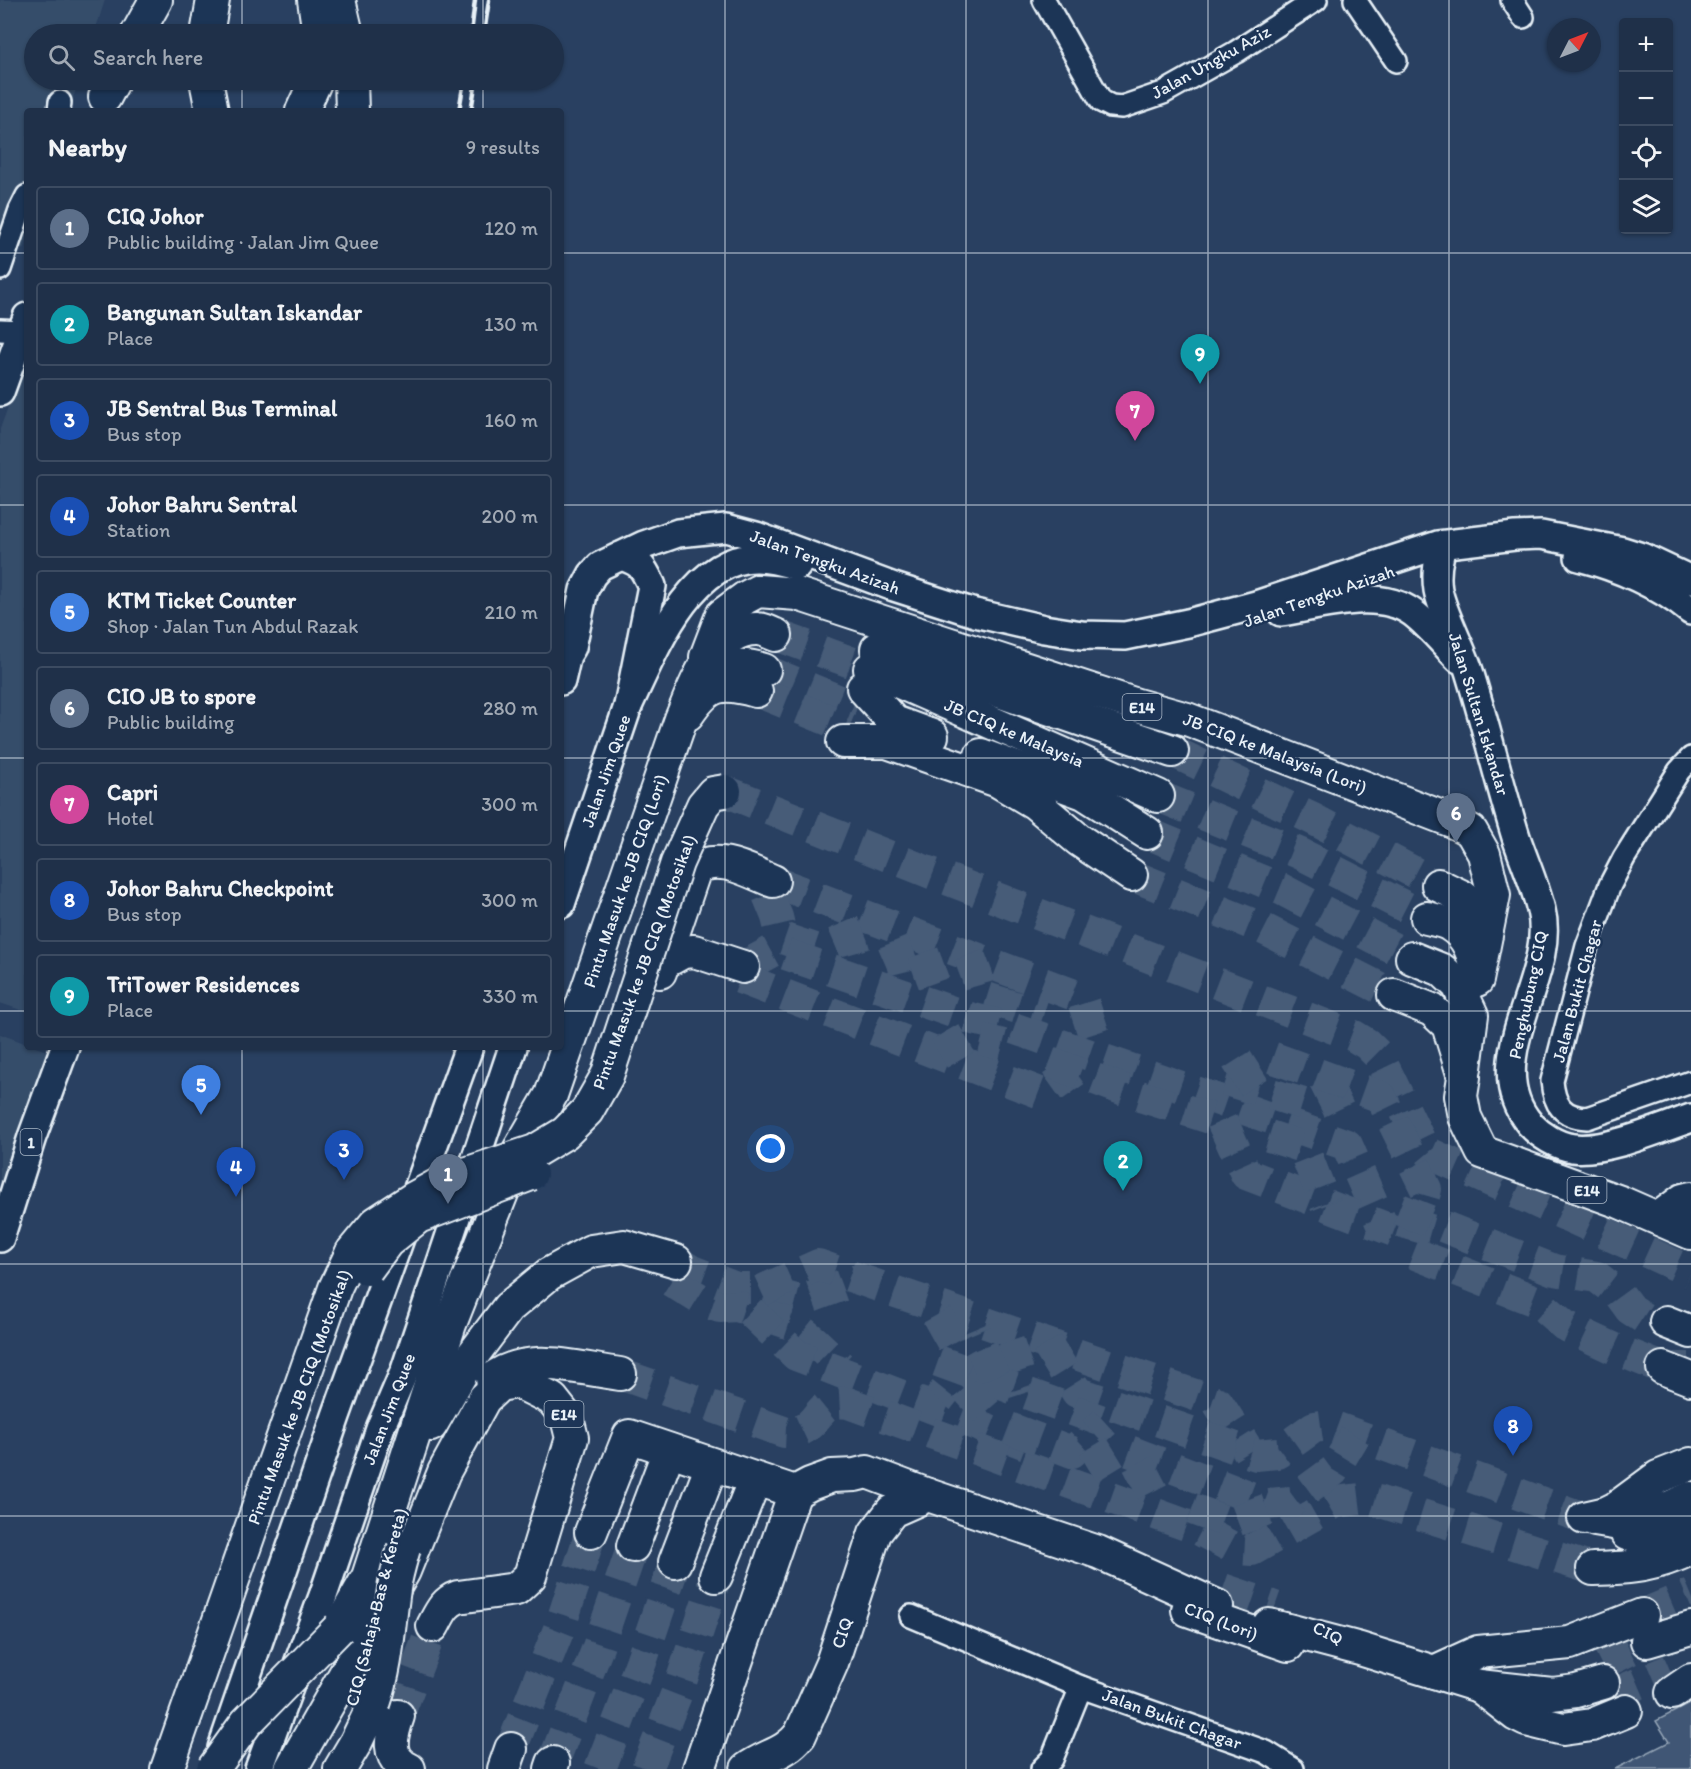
<!DOCTYPE html>
<meta charset="utf-8">
<style>
:root{--surface:#1f3049;--page:#2c3c53;--text:#f1f3f6;--muted:#a1a9b4;--line:#3c4b61;--accent:#ff9aa2}
body{margin:0;font-family:Itim,sans-serif;background:var(--page);color:var(--text)}
.controls{position:absolute;right:18px;top:18px;display:grid;overflow:hidden;border-radius:6px;box-shadow:0 2px 4px #0004}
.controls button{width:54px;height:54px;display:grid;place-items:center;padding:0;border:0;border-bottom:2px solid var(--line);background:var(--surface);color:var(--text);font:30px sans-serif}
.compass{position:absolute;left:1547px;top:18px;width:54px;height:54px;border-radius:50%;background:var(--surface);box-shadow:0 2px 4px #0004;rotate:48deg}
.you{position:absolute;left:771px;top:1149px;width:21px;height:21px;margin:-15px;border:4px solid #fff;border-radius:50%;background:#1a73e8;box-shadow:0 0 0 9px #1a73e833}
.badge{display:grid;place-items:center;width:39px;height:39px;border-radius:50%;background:var(--accent);color:#fff;font-size:20px;font-weight:700}
.pin{position:absolute;translate:-50% -50px;filter:drop-shadow(0 2px 3px #0008)}
.pin::after{content:'';position:absolute;top:32px;width:21px;height:18px;background:inherit;clip-path:polygon(0 0,100% 0,50% 100%)}
.list{margin:0;padding:0;list-style:none}
h2{display:flex;justify-content:space-between;align-items:center;height:78px;margin:0;padding:0 24px;font-size:26px}
h2 small{font-size:20px;font-weight:400;color:var(--muted)}
.list li{display:grid;grid-template-columns:39px 1fr auto;gap:18px;align-items:center;box-sizing:border-box;height:84px;margin:0 12px 12px;padding:0 12px;border:2px solid var(--line);border-radius:6px}
.list b{display:block;font-size:22px;white-space:nowrap}
.list p{margin:0;font-size:20px;white-space:nowrap;color:var(--muted)}
.list em{font-size:20px;font-style:normal;color:var(--muted)}
.icon{flex:none;width:33px;height:33px;fill:none;stroke:currentColor;stroke-width:2;stroke-linecap:round;stroke-linejoin:round}
.map{position:relative;flex:none;width:1691px;height:1769px;overflow:hidden}
.search{position:absolute;background:var(--surface);box-shadow:0 2px 4px #0004;left:24px;top:24px;width:540px;height:66px;display:flex;align-items:center;gap:15px;box-sizing:border-box;padding:0 21px;border-radius:33px;color:var(--muted);font-size:22px}
.panel{position:absolute;background:var(--surface);box-shadow:0 2px 4px #0004;left:24px;top:108px;width:540px;height:942px;border-radius:6px}
.map>svg:first-child{display:block}
</style>
<div class="map">
<svg width="1691" height="1769" viewBox="0 0 1691 1769">
<rect width="100%" height="100%" fill="#294061"/>
<filter id="ink" filterUnits="userSpaceOnUse"><feTurbulence type="fractalNoise" baseFrequency=".0167" numOctaves="2"/><feDisplacementMap in="SourceGraphic" scale="12" xChannelSelector="R" yChannelSelector="G"/><feConvolveMatrix kernelMatrix="1 2 1 2 8 2 1 2 1" color-interpolation-filters="sRGB"/></filter>
<g filter="url(#ink)">
<g fill="#364d6b">
<path d="M0 0H105L94 34H34V80H79L69 111H27V240L24 250 0 242Z"/>
<path d="M27 355V1012L0 1003V429Z"/>
<path d="M0 1034 27 1044V1047H35L47 1051 0 1200Z"/>
</g>
<path fill="#415774" stroke="#94a4b6" stroke-width="1.5" d="M1691 1703V1769H1615L1669 1742 1656 1721Z"/>
<g fill="none" stroke-linecap="round" stroke-linejoin="round">
<g stroke="#465b78" stroke-width="32" stroke-dasharray="32 16" stroke-linecap="butt">
<path d="M776 635 870 669"/>
<path d="M764 670 857 708"/>
<path d="M756 691 849 728"/>
<path d="M1172 751 1313 819 1438 885"/>
<path d="M725 791 926 871 1354 1036 1367 1044 1378 1055 1420 1141 1431 1154 1691 1272"/>
<path d="M1158 796 1299 853 1427 918"/>
<path d="M1147 833 1281 889 1412 958"/>
<path d="M1131 875 1264 929 1394 995"/>
<path d="M773 881 1082 998 1094 1035"/>
<path d="M768 895 777 917 782 938 814 949"/>
<path d="M843 923 852 944 858 965"/>
<path d="M893 942 902 963 907 983"/>
<path d="M923 953 938 994"/>
<path d="M969 955 977 976 983 997 1043 1016"/>
<path d="M743 967 774 950 973 1019 1010 1027 1347 1145 1383 1227"/>
<path d="M740 978 1043 1094 1075 1071"/>
<path d="M939 1054 970 1036 1003 1045"/>
<path d="M1050 1062 1137 1095 1210 1118"/>
<path d="M1226 1080 1310 1106 1350 1086"/>
<path d="M1232 1082 1271 1057 1381 1097 1426 1189 1408 1251 1538 1302 1564 1325 1615 1349 1663 1368H1689"/>
<path d="M1222 1121 1246 1174 1394 1231"/>
<path d="M1269 1136 1303 1147 1326 1205"/>
<path d="M1399 1209 1554 1270 1597 1277 1619 1294 1630 1309 1645 1319 1666 1322"/>
<path d="M676 1261 692 1271 736 1288H750L800 1301 859 1279"/>
<path d="M671 1281 705 1302 720 1307 737 1306 794 1325 815 1342 840 1366"/>
<path d="M761 1291 818 1265 1218 1403 1249 1452"/>
<path d="M750 1311 796 1355 1026 1444"/>
<path d="M937 1315 969 1372 946 1390 938 1400"/>
<path d="M1008 1342 1025 1393"/>
<path d="M1047 1344 1077 1392 1256 1455 1278 1453 1314 1427 1329 1425 1584 1518"/>
<path d="M938 1361 1100 1420"/>
<path d="M620 1374 784 1432C788 1432 795 1433 799 1431 821 1423 817 1399 848 1403L1200 1530 1235 1549 1252 1550 1336 1502 1368 1498 1593 1569"/>
<path d="M964 1410 996 1382 974 1329"/>
<path d="M1009 1428 1072 1452 1105 1422"/>
<path d="M1088 1468 1121 1448 1269 1504 1291 1502 1333 1471 1355 1435"/>
<path d="M1131 1485 1168 1466"/>
<path d="M1192 1509 1230 1523 1281 1504"/>
<path d="M1223 1589 1275 1607"/>
<path d="M1642 1615 1691 1594"/>
<path d="M1601 1664 1647 1641"/>
<path d="M1609 1696 1670 1670"/>
<path d="M398 1716 433 1626"/>
<path d="M511 1749 561 1624 591 1532"/>
<path d="M553 1763 598 1647 633 1546"/>
<path d="M600 1769 641 1662 675 1562"/>
<path d="M647 1769 681 1682 716 1576"/>
</g>
<defs>
<g id="minor">
<path d="M1044 0 1101 101 1111 106 1122 107 1163 93 1236 52 1316 0"/>
<path d="M1355 0 1396 61"/>
<path d="M1512 0 1523 17"/>
<path d="M59 111 60 102"/>
<path d="M0 269 20 210 27 196"/>
<path d="M0 330 21 331"/>
<path d="M1691 758 1679 771 1624 858 1610 885 1587 946 1552 1081C1554 1104 1562 1117 1587 1118L1691 1082"/>
<path d="M911 1616 1081 1687 1266 1752 1293 1769"/>
<path d="M1042 1769 1052 1759 1081 1687"/>
</g>
<g id="major">
<path d="M0 392 27 317"/>
<path d="M1440 554C1437 566 1436 578 1438 590 1443 615 1461 646 1469 671 1486 726 1499 782 1516 837 1524 861 1535 885 1541 910 1558 977 1476 1061 1530 1124 1540 1135 1557 1146 1573 1148 1606 1152 1659 1129 1691 1118"/>
<path d="M1579 557C1618 567 1660 585 1691 611"/>
<path d="M1281 612C1320 606 1379 587 1413 613 1430 626 1444 644 1459 659"/>
<path d="M561 681 567 655 572 647 584 590 592 575 600 566 644 545 678 533 726 528 756 536 894 587 975 613 1044 629 1082 635 1125 636 1188 623 1256 605 1438 545 1515 536 1541 535 1623 551 1642 557 1691 580"/>
<path d="M628 706C652 656 689 557 757 558 771 558 784 562 797 566"/>
<path d="M561 904 628 706 652 586C643 567 641 562 621 556"/>
<path d="M0 1238 32 1137 65 1047"/>
<path d="M222 1748 336 1416 469 1047"/>
<path d="M259 1769 323 1596 381 1426 405 1370 513 1047"/>
</g>
<g id="highway">
<path d="M314 0 319 34"/>
<path d="M339 0 347 34"/>
<path d="M137 34 156 0"/>
<path d="M207 34 213 0"/>
<path d="M206 80 212 111"/>
<path d="M351 80 352 111"/>
<path d="M105 97 114 80"/>
<path d="M302 111 316 80"/>
<path d="M877 649 1172 751"/>
<path d="M706 657 722 615 745 598 758 591 797 594 1137 705 1187 719 1452 821 1471 831 1484 854 1494 895 1477 980"/>
<path d="M870 669 1158 796"/>
<path d="M708 681C724 663 743 663 764 670"/>
<path d="M863 688 894 722 932 736"/>
<path d="M688 714C709 683 721 681 756 691"/>
<path d="M843 742H887L998 781 1035 803 1079 840 1131 875"/>
<path d="M981 755 1084 793 1147 833"/>
<path d="M1438 885 1463 897 1479 911 1486 934"/>
<path d="M1427 918C1434 920 1444 921 1450 925 1468 936 1475 956 1476 975"/>
<path d="M1412 958 1442 970 1458 985 1472 1015 1465 1068"/>
<path d="M663 963 683 952 694 951 743 967"/>
<path d="M660 972 695 869C719 853 748 871 773 881"/>
<path d="M1394 995 1432 1010 1448 1025 1464 1077 1461 1096 1465 1117 1482 1152 1620 1202 1691 1233"/>
<path d="M1659 1218 1683 1200 1691 1198"/>
<path d="M1666 1322 1691 1332"/>
<path d="M1663 1368 1691 1379"/>
<path d="M492 1379C530 1351 578 1369 620 1374"/>
<path d="M431 1425 469 1360 508 1308 549 1274 591 1251 624 1246 676 1261"/>
<path d="M1584 1518 1606 1513 1616 1508 1658 1477 1691 1464"/>
<path d="M1595 1520 1619 1524 1639 1521 1691 1498"/>
<path d="M591 1532 629 1436 795 1492 810 1484 832 1476 855 1475 867 1472 928 1495 1098 1552 1217 1606"/>
<path d="M1627 1534C1648 1541 1672 1533 1691 1525"/>
<path d="M633 1546 669 1450"/>
<path d="M675 1562 712 1465"/>
<path d="M1593 1569C1633 1568 1654 1566 1691 1549"/>
<path d="M716 1576 755 1479"/>
<path d="M1188 1610 1288 1645"/>
<path d="M1269 1625 1360 1649 1479 1686 1552 1694 1576 1691 1603 1683"/>
<path d="M339 1628 368 1577 450 1324 519 1150 551 1095 681 719C695 686 714 627 758 629 764 629 770 633 776 635"/>
<path d="M1647 1641 1691 1628"/>
<path d="M1434 1672 1478 1652 1570 1643 1642 1615"/>
<path d="M1479 1686 1516 1715 1526 1720 1563 1729 1592 1725 1626 1711"/>
<path d="M1672 1693 1691 1680"/>
<path d="M398 1716C391 1736 385 1758 409 1769"/>
<path d="M167 1769 335 1288 352 1252"/>
<path d="M291 1769 404 1571 444 1472 484 1399 499 1385 518 1382 552 1399 567 1418 572 1438 530 1576 516 1589 458 1597C444 1602 440 1613 433 1626"/>
<path d="M340 1769 356 1742 374 1704"/>
<path d="M504 1769 511 1749"/>
<path d="M551 1769 553 1763"/>
<path d="M699 1769 795 1492"/>
<path d="M747 1769C766 1755 785 1754 800 1735L832 1663 875 1533 892 1511 928 1495"/>
</g>
</defs>
<use href="#minor" stroke="#e8f1f8" stroke-width="26"/>
<use href="#major" stroke="#e8f1f8" stroke-width="32"/>
<use href="#highway" stroke="#e8f1f8" stroke-width="36"/>
<use href="#minor" stroke="#1d3557" stroke-width="21"/>
<use href="#major" stroke="#1d3557" stroke-width="27"/>
<use href="#highway" stroke="#1d3557" stroke-width="32"/>
<g stroke="#e8f1f8" stroke-width="4.5">
<path d="M471 34 475 0"/>
<path d="M484 34 489 0"/>
<path d="M459 111 464 80"/>
<path d="M471 111 476 80"/>
</g>
<defs>
<g id="highway-bridge">
<path d="M352 1252 376 1223 414 1198 447 1180 535 1151 565 1133 587 1111 607 1076 677 863 703 805 713 793 725 791"/>
<path d="M367 1269 387 1242 418 1217 531 1174"/>
<path d="M374 1704C388 1663 388 1630 394 1589 396 1575 400 1562 404 1548"/>
<path d="M213 1769 246 1723 339 1628"/>
</g>
</defs>
<use href="#highway-bridge" stroke="#e8f1f8" stroke-width="36" stroke-linecap="butt"/>
<use href="#highway-bridge" stroke="#1d3557" stroke-width="32"/>
</g>
</g>
<path fill="none" stroke="#e8f1f8" stroke-width="1.5" stroke-opacity="0.55" d="M242 0V34M483 0V34M725 0V1769M966 0V1769M1208 0V1769M1449 0V1769M242 80V111M483 80V111M0 253H27M561 253H1691M0 505H27M561 505H1691M0 758H27M561 758H1691M0 1011H27M561 1011H1691M242 1047V1769M483 1047V1769M0 1264H1691M0 1516H1691"/>
<g text-anchor="middle" dominant-baseline="central" stroke-width="5" stroke-linejoin="round" paint-order="stroke">
<g fill="#1d3557" stroke="#abb9c8" stroke-width="1.5">
<rect x="1122.5" y="694" width="39" height="26" rx="4.5"/>
<rect x="20.5" y="1129" width="21" height="26" rx="4.5"/>
<rect x="1567.5" y="1177" width="39" height="26" rx="4.5"/>
<rect x="544.5" y="1401" width="39" height="26" rx="4.5"/>
</g>
<g font-size="16" font-weight="bold" fill="#e8f1f8">
<text x="1142" y="707">E14</text>
<text x="31" y="1142">1</text>
<text x="1587" y="1190">E14</text>
<text x="564" y="1414">E14</text>
</g>
<g font-size="18" fill="#e8f1f8" stroke="#1d3557">
<text transform="translate(1211 62) rotate(-29)">Jalan Ungku Aziz</text>
<text transform="translate(825 562) rotate(20)">Jalan Tengku Azizah</text>
<text transform="translate(1319 596) rotate(-19)">Jalan Tengku Azizah</text>
<text transform="translate(1479 714) rotate(73)">Jalan Sultan Iskandar</text>
<text transform="translate(1014 733) rotate(23)">JB CIQ ke Malaysia</text>
<text transform="translate(1275 753) rotate(21)">JB CIQ ke Malaysia (Lori)</text>
<text transform="translate(606 771) rotate(-71)">Jalan Jim Quee</text>
<text transform="translate(625 881) rotate(-71)">Pintu Masuk ke JB CIQ (Lori)</text>
<text transform="translate(644 962) rotate(-70)">Pintu Masuk ke JB CIQ (Motosikal)</text>
<text transform="translate(1577 991) rotate(-75)">Jalan Bukit Chagar</text>
<text transform="translate(1528 995) rotate(-78)">Penghubung CIQ</text>
<text transform="translate(299 1397) rotate(-70)">Pintu Masuk ke JB CIQ (Motosikal)</text>
<text transform="translate(389 1409) rotate(-69)">Jalan Jim Quee</text>
<text transform="translate(376 1607) rotate(-76)">CIQ (Sahaja Bas &amp; Kereta)</text>
<text transform="translate(1221 1621) rotate(21)">CIQ (Lori)</text>
<text transform="translate(842 1633) rotate(-72)">CIQ</text>
<text transform="translate(1328 1633) rotate(27)">CIQ</text>
<text transform="translate(1172 1719) rotate(20)">Jalan Bukit Chagar</text>
</g>
</g>
</svg>
<div class="controls">
<button>+</button>
<button>−</button>
<button><svg class="icon" aria-label="locate" viewBox="0 0 24 24"><circle cx="12" cy="12" r="6"/><path d="M12 2v4M12 18v4M2 12h4M18 12h4"/></svg></button>
<button><svg class="icon" aria-label="layers" viewBox="0 0 24 24"><path d="M12 4l9 5-9 5-9-5zM3 14l9 5 9-5"/></svg></button>
</div>
<svg class="compass" viewBox="-18 -18 36 36"><path d="M0-13l5 13h-10z" fill="#e53935"/><path d="M0 13l5-13h-10z" fill="#a1a9b4"/></svg>
<div class="you"></div>
<div class="pin badge" style="left:448px;top:1204px;background:#5c6f8a">1</div>
<div class="pin badge" style="left:1123px;top:1191px;background:#0f9aa8">2</div>
<div class="pin badge" style="left:344px;top:1180px;background:#1a4fb4">3</div>
<div class="pin badge" style="left:236px;top:1197px;background:#1a4fb4">4</div>
<div class="pin badge" style="left:201px;top:1115px;background:#3f7fe0">5</div>
<div class="pin badge" style="left:1456px;top:843px;background:#5c6f8a">6</div>
<div class="pin badge" style="left:1135px;top:441px;background:#d1479c">7</div>
<div class="pin badge" style="left:1513px;top:1456px;background:#1a4fb4">8</div>
<div class="pin badge" style="left:1200px;top:384px;background:#0f9aa8">9</div>
<div class="search"><svg class="icon" aria-label="search" viewBox="0 0 24 24"><circle cx="10" cy="10" r="6"/><path d="M15 15l6 6"/></svg>Search here</div>
<section class="panel">
<h2>Nearby<small>9 results</small></h2>
<ul class="list">
<li><span class="badge" style="background:#5c6f8a">1</span><div><b>CIQ Johor</b><p>Public building · Jalan Jim Quee</p></div><em>120 m</em></li>
<li><span class="badge" style="background:#0f9aa8">2</span><div><b>Bangunan Sultan Iskandar</b><p>Place</p></div><em>130 m</em></li>
<li><span class="badge" style="background:#1a4fb4">3</span><div><b>JB Sentral Bus Terminal</b><p>Bus stop</p></div><em>160 m</em></li>
<li><span class="badge" style="background:#1a4fb4">4</span><div><b>Johor Bahru Sentral</b><p>Station</p></div><em>200 m</em></li>
<li><span class="badge" style="background:#3f7fe0">5</span><div><b>KTM Ticket Counter</b><p>Shop · Jalan Tun Abdul Razak</p></div><em>210 m</em></li>
<li><span class="badge" style="background:#5c6f8a">6</span><div><b>CIO JB to spore</b><p>Public building</p></div><em>280 m</em></li>
<li><span class="badge" style="background:#d1479c">7</span><div><b>Capri</b><p>Hotel</p></div><em>300 m</em></li>
<li><span class="badge" style="background:#1a4fb4">8</span><div><b>Johor Bahru Checkpoint</b><p>Bus stop</p></div><em>300 m</em></li>
<li><span class="badge" style="background:#0f9aa8">9</span><div><b>TriTower Residences</b><p>Place</p></div><em>330 m</em></li>
</ul>
</section>
</div>
